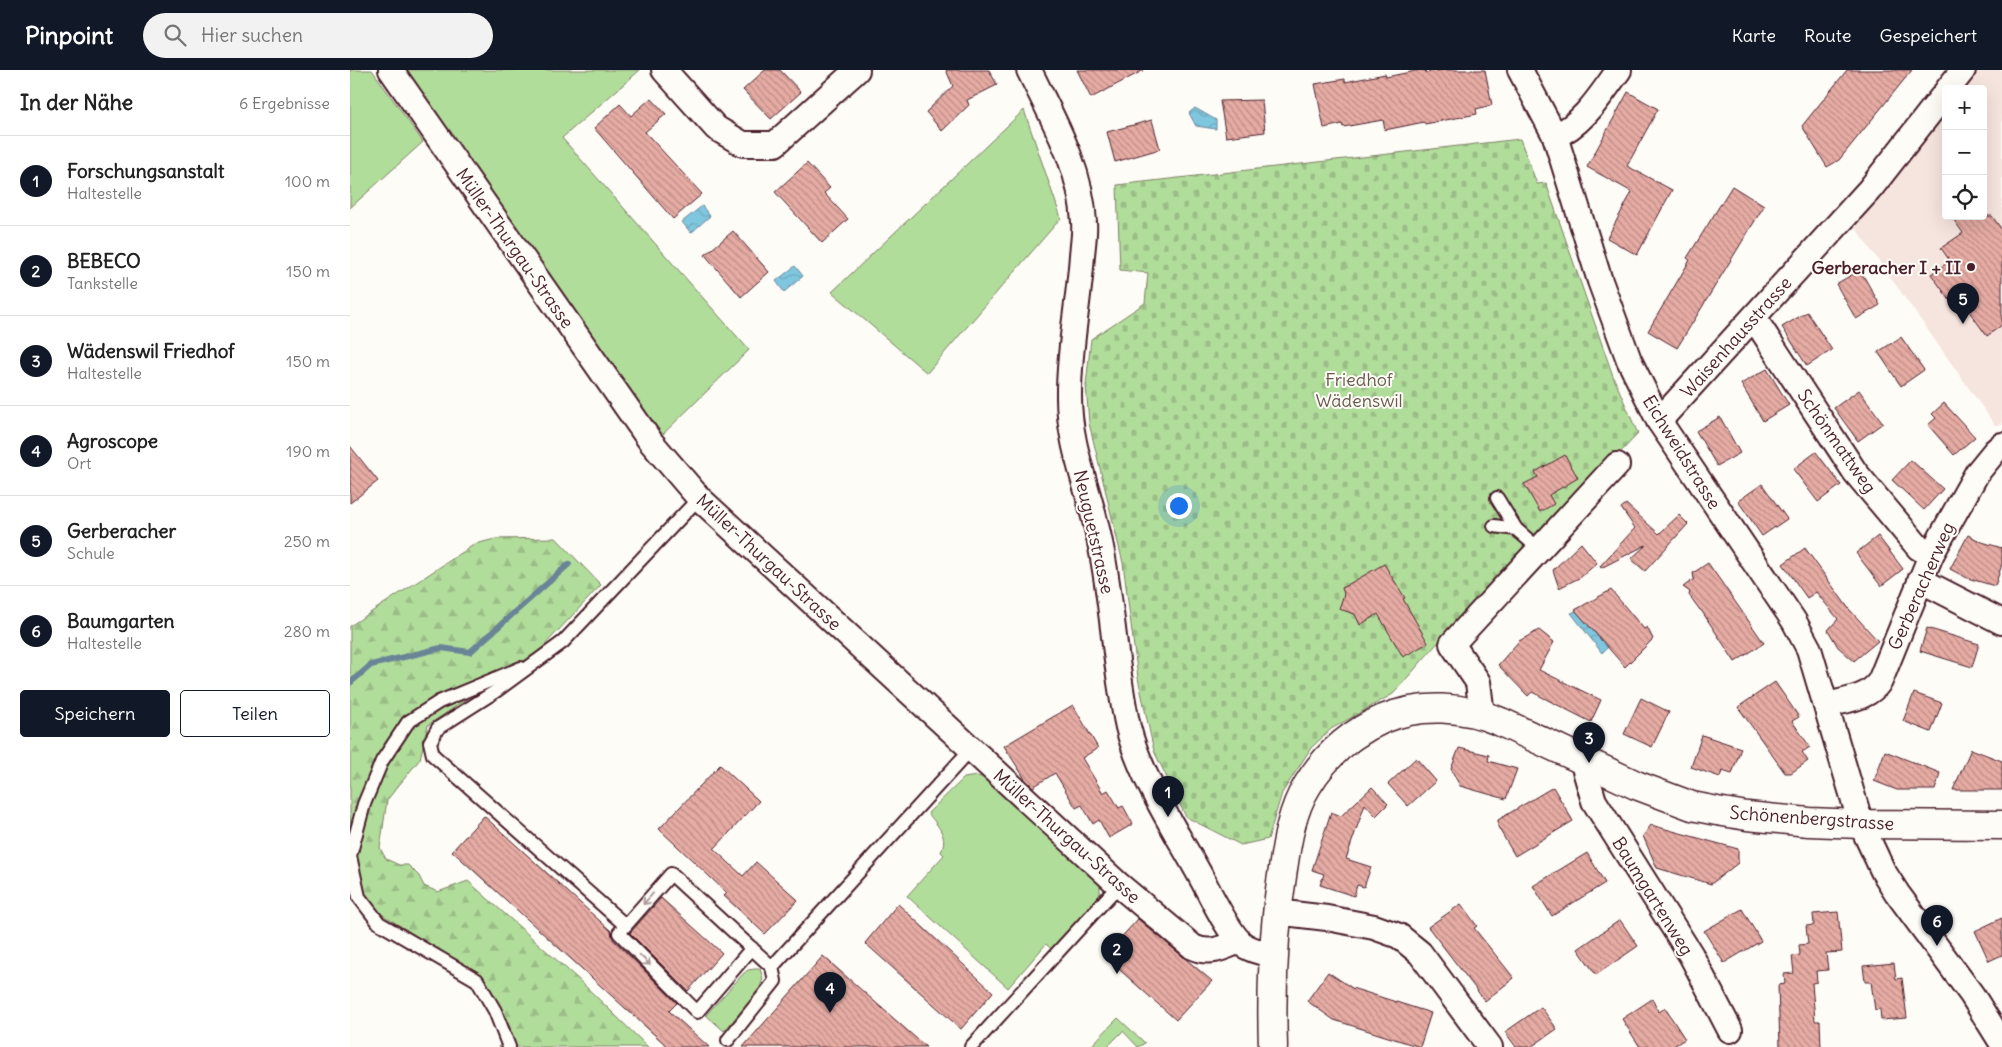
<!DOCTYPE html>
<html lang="de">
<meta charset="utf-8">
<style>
:root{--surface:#fff;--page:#f2f2f2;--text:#222;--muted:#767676;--line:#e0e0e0;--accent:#111827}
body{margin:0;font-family:Delius,sans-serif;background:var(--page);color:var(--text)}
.controls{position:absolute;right:15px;top:15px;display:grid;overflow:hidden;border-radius:5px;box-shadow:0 5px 20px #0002}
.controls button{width:45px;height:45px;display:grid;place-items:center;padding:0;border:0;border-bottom:1px solid var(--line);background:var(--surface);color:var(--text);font:25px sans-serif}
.you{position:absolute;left:828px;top:435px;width:18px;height:18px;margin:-12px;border:4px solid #fff;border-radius:50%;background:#1a73e8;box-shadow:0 0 0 8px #1a73e833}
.badge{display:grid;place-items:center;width:32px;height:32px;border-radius:50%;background:var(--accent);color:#fff;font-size:16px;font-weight:700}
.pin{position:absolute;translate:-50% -41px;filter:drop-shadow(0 1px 2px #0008)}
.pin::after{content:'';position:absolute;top:26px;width:18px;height:15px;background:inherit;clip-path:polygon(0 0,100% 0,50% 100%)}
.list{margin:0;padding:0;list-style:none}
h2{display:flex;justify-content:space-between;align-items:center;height:65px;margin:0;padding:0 20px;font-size:21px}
h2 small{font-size:16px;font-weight:400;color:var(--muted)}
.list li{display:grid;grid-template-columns:32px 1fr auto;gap:15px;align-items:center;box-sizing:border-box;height:90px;padding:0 20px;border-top:1px solid var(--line)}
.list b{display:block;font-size:19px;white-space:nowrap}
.list p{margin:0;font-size:16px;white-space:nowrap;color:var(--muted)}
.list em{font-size:16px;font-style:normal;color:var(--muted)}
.actions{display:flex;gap:10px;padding:15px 20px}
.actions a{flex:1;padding:11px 0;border:1px solid var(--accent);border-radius:5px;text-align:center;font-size:18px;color:var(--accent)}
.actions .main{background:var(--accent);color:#fff}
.icon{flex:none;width:28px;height:28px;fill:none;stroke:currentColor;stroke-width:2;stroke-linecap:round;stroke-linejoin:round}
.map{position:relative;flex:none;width:1652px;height:977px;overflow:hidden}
header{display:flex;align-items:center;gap:30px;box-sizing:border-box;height:70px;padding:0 25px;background:var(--accent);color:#fff}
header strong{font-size:24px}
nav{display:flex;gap:28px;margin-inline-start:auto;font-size:18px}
.search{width:350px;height:45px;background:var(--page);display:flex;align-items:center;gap:12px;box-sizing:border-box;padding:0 18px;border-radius:28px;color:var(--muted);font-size:19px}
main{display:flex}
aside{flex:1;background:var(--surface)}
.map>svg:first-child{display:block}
</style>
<header>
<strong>Pinpoint</strong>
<div class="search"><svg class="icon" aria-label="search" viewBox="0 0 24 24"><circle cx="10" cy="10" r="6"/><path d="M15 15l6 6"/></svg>Hier suchen</div>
<nav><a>Karte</a><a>Route</a><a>Gespeichert</a></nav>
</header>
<main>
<aside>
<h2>In der Nähe<small>6 Ergebnisse</small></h2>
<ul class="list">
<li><span class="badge">1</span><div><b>Forschungsanstalt</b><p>Haltestelle</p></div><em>100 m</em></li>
<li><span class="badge">2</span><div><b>BEBECO</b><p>Tankstelle</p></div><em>150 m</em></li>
<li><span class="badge">3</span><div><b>Wädenswil Friedhof</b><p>Haltestelle</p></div><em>150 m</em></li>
<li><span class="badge">4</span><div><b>Agroscope</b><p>Ort</p></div><em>190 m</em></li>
<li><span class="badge">5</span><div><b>Gerberacher</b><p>Schule</p></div><em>250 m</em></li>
<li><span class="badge">6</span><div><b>Baumgarten</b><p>Haltestelle</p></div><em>280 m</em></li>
</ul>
<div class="actions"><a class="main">Speichern</a><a>Teilen</a></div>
</aside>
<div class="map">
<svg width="1652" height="977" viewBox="0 0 1652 977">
<defs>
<pattern id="forest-firs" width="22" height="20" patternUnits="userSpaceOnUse" patternTransform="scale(1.25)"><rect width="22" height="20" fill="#b1dd9b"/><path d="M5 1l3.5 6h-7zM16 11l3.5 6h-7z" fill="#9abd86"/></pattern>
<pattern id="cemetery-stones" width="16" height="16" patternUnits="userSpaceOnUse" patternTransform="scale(1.25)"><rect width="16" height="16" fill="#b1dd9b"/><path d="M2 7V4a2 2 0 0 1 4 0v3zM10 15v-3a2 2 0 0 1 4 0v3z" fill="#9abd86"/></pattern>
<pattern id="water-waves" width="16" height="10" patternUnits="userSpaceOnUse" patternTransform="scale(1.25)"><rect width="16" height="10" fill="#7fc7df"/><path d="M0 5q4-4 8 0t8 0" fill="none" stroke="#6faac0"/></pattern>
<pattern id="building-back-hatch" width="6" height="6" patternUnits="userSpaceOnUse" patternTransform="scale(1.25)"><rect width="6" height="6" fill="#e6aca4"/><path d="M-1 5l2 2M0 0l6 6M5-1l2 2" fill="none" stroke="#bc8b86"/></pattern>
</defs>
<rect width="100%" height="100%" fill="#fdfcf7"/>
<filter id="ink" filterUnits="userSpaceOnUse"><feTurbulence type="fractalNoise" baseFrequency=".02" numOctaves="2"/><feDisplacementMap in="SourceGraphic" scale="10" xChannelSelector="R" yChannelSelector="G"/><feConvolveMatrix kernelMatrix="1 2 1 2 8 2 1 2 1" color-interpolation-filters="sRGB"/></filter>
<g filter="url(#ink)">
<path fill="#f6e4de" d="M1627 0H1652V355H1645L1502 153 1596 37V146H1633V19H1611Z"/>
<g fill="#b1dd9b" stroke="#7e7e63">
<path d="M0 0H22L73 72 0 138Z"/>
<path d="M52 0H290L212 68 399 280 308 369Z"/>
<path d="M674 40 711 148 577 303 482 222Z"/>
<path d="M627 706 636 708 750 811V825L747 832 703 881 696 874 658 918 557 826 594 785 591 782C599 766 587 755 578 743L614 708Z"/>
<path d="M405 899H410L413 908 409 921 374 961 356 945 393 904 398 900Z"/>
<path d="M768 948 795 973 788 977 773 961 757 977H740Z"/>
</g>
<path fill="url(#forest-firs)" stroke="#7e7e63" d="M206 468 251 515 189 581 78 655 70 689 37 730 30 778 36 789 49 795H58L69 806 74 816 88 822 118 811 229 910 298 977H148L154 971 161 959 136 910 9 830 0 812V556L125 474 145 469Z"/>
<path fill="url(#cemetery-stones)" stroke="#7e7e63" d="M1170 69 1187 114 1196 113 1263 306 1288 364 1099 560 1043 624 981 659 961 678 932 723 918 769 891 775 836 747 804 681 788 608 773 493 739 353 736 315 741 269 795 233 798 203 770 200 767 115Z"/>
<g fill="url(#water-waves)" stroke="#6a8497">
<path d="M845 38 866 50V59L846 56 839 43Z"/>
<path d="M352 136 360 146 341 163 332 152Z"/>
<path d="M445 196 453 206 434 222 426 211Z"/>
<path d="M1229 540 1258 577 1252 583 1221 543Z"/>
</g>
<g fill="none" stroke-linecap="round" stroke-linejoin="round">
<path stroke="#6a8497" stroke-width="6" d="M0 613 21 595 91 578 120 582 219 494"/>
</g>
<g fill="url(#building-back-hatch)" stroke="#4a1f2b">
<path d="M415 0H430L451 22 421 49 393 20Z"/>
<path d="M596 0H639L647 15 617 30 619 35 592 61 576 42 603 16Z"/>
<path d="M727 0H794L741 28Z"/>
<path d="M1070 0H1075L1076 3 1092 0H1135L1142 35 1126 39 1127 44 1075 54 1074 52 1035 60 1033 50 993 57 992 54 974 58 965 14 995 9V12L1035 4 1036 7Z"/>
<path d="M1497 0H1562L1489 90 1477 97 1452 56Z"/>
<path d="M1278 22 1308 39 1277 96 1322 120 1287 185 1257 168 1282 122 1237 97Z"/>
<path d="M301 28 316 44 295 62 352 124 323 149 244 58 270 34 281 46Z"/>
<path d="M912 30 915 62 876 67 870 31Z"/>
<path d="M802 50 810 79 765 92 757 62Z"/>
<path d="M457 93 480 118 474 123 498 149 472 173 425 122Z"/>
<path d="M1382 116 1414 136 1327 278 1298 261 1340 190 1337 188Z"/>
<path d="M1601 146H1642L1652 160V255L1637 266 1618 240 1611 246 1581 204 1600 191 1591 178 1613 163Z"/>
<path d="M383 161 419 202 391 227 355 185Z"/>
<path d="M1510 200 1530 235 1506 249 1486 214Z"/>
<path d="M1457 242 1482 280 1457 296 1432 257Z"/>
<path d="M1551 267 1574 300 1551 316 1528 282Z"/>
<path d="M1417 299 1439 335 1413 351 1391 314Z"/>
<path d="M1509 320 1533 353 1508 371 1484 338Z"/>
<path d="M1594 333 1625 367 1604 385 1578 355 1586 348 1582 344Z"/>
<path d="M1370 347 1390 383 1367 396 1346 361Z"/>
<path d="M0 376 28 411 0 433Z"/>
<path d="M1466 382 1491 415 1468 432 1443 399Z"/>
<path d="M1215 385 1228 408 1199 425 1204 434 1190 442 1174 414 1188 407 1185 402Z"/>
<path d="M1561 390 1593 419 1574 440 1542 410Z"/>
<path d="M1412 414 1437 449 1412 466 1388 431Z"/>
<path d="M1276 434 1309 464 1329 445 1338 454 1295 501 1281 489 1296 475 1251 498 1250 496 1285 458 1271 438Z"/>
<path d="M1618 465 1632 472 1652 478V494L1645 516 1617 508 1600 499Z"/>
<path d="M1528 466 1553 499 1531 516 1506 483Z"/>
<path d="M1231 473 1247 493 1231 507 1209 518 1203 500Z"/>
<path d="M1455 478 1499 539 1528 571 1504 591 1488 577 1478 560 1488 549 1466 522 1457 528 1433 494Z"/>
<path d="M1358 493 1414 573 1385 592 1351 540H1350L1339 525 1340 522 1333 517 1344 509 1343 503Z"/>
<path d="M1034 494 1055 528 1053 529 1078 573 1053 587 1028 544 1010 555 1005 544 989 539 994 524 992 518Z"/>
<path d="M1261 520 1294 559 1297 557 1303 569 1275 597 1225 540Z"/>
<path d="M1577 558 1629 574 1622 597 1570 581Z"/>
<path d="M1189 560 1204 572 1189 600 1251 630 1241 652 1182 622 1178 626 1148 595 1169 571Z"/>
<path d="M1425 612 1449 647 1442 651 1460 677 1452 682 1458 691 1441 703H1435L1388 637Z"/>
<path d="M1564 623 1592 633 1581 662 1553 651Z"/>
<path d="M1291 628 1319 642 1302 677 1274 664Z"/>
<path d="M723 635 748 678 732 688 753 723 758 720 769 738 773 736 783 754 759 768 749 750 743 754 732 735 726 738 705 703 683 717 675 709 654 676Z"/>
<path d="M1352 665 1391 678 1382 704 1372 701 1370 707 1341 697Z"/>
<path d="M1109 678 1139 685 1138 691 1167 699 1156 729 1110 716 1101 699Z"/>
<path d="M1621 679 1652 691V720H1603Z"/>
<path d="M1535 681 1590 703 1585 720H1547L1524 711Z"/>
<path d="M1066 688 1086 711 1058 736 1038 714Z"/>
<path d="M370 695 409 731 364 779 393 806 406 792 448 830 415 864 374 826 377 823 309 759Z"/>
<path d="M1022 717 1038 734 1026 746 1015 734 996 789 1021 797 1014 817 1007 815 1004 826 970 815 974 804 962 800 981 742 991 746Z"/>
<path d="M1203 717 1223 751 1165 786 1148 757V750Z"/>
<path d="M134 746 261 861 263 869 327 933 319 941 359 977H318L102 781Z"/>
<path d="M1301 755 1388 779V793L1361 814 1307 798 1293 766Z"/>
<path d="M1237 783 1255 813 1202 846 1183 816Z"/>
<path d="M311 828 372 883 338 921 280 863Z"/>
<path d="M548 834 643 922 611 959 515 873Z"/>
<path d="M1111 834 1127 856 1124 858 1164 908 1135 931 1078 857Z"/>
<path d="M1392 839 1411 871 1374 893 1354 861Z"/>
<path d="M1488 842 1492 882 1476 883 1478 900 1466 901 1467 912 1462 913 1465 951H1470L1471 977H1430L1428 915 1435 914 1434 904 1444 903 1442 886 1450 885 1449 875 1458 874 1456 856 1464 855 1463 844Z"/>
<path d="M1652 848V885L1639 891 1625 861Z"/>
<path d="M788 849 862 911 826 950 754 886Z"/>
<path d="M1270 850 1288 876 1246 905 1228 879Z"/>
<path d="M473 886 576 977H393Z"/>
<path d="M1544 893 1546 909 1552 908 1557 948 1531 950 1530 939 1525 940 1521 912H1515L1513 896Z"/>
<path d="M978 902 1002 918 1081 943 1070 977 984 950 957 931Z"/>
<path d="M1302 929 1309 942 1315 938 1335 969 1322 977H1290L1272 949Z"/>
<path d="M1191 937 1207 959 1181 977H1166L1155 962Z"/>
</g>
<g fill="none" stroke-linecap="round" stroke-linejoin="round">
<defs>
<g id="service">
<path d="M1147 428 1166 459"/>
<path d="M1144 456 1166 459 1189 479"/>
<path d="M275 855 83 685 80 672 88 658 146 621 213 572 349 428"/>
<path d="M402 878 347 942 269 863 321 804 422 897 621 679"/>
<path d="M378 970 425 911 422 897"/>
<path d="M159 977 145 941 127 910 29 853 9 827 0 786 14 734 32 691 58 652 89 632 171 598"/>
<path d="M621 977 769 815"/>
</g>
<g id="minor">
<path d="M41 0 301 372 349 428 769 815 843 877C860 885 873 878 889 871"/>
<path d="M314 0 366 58 393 74H425L507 0"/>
<path d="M679 0C702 48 731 96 734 152 735 162 733 174 732 185 729 231 719 277 719 323 718 374 739 419 749 468 763 530 764 596 778 657 791 709 826 761 851 807 860 824 878 861 891 873 899 880 911 882 922 885"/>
<path d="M1170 0 1205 66 1250 211 1279 290 1309 351 1444 551 1459 579 1511 754 1533 801 1547 823 1622 925 1652 973"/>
<path d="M1598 19 1613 0"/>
<path d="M1205 66C1234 54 1251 24 1269 0"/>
<path d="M1404 248 1505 402 1569 478 1581 485"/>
<path d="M1309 351 1520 119 1596 22"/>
<path d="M1570 510 1652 552"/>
<path d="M1476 635C1496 630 1518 629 1530 611L1581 485 1627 403 1645 381 1652 375"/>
<path d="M1132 645 1128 612 1102 574 1267 395"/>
<path d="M1232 690 1244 731 1341 885 1380 960"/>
<path d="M926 842 977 848 1024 857 1049 866 1070 883 1140 977"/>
</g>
<path id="tertiary" d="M923 977C921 915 923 861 933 799 937 771 942 740 957 716 975 686 1001 663 1033 649 1071 633 1114 636 1151 652L1286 715 1342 736 1367 741 1397 746 1459 752 1511 754 1652 755"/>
</defs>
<use href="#service" stroke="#4a1f2b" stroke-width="16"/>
<use href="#minor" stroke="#4a1f2b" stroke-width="28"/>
<use href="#tertiary" stroke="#4a1f2b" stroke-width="31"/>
<use href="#service" stroke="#fdfcf7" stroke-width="12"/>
<use href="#minor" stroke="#fdfcf7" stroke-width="24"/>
<use href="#tertiary" stroke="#fdfcf7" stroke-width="28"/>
</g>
<defs><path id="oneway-shaft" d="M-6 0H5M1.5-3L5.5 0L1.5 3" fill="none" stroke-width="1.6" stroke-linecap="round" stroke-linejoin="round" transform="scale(1.25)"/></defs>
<g stroke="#ac999b">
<use href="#oneway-shaft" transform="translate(298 829) rotate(132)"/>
<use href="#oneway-shaft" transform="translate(295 890) rotate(45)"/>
</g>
</g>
<circle fill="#4a1f2b" stroke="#fdfcf7" stroke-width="2" cx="1621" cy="197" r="5"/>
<g text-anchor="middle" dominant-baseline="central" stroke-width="4" stroke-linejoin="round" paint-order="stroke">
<g font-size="18" fill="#4a1f2b" stroke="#fdfcf7">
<text transform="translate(165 178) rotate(55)">Müller-Thurgau-Strasse</text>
<text transform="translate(1386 267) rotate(-48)">Waisenhausstrasse</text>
<text transform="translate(1487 371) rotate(55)">Schönmattweg</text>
<text transform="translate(1332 382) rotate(58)">Eichweidstrasse</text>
<text transform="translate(744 462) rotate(77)">Neuguetstrasse</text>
<text transform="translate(419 492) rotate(43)">Müller-Thurgau-Strasse</text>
<text transform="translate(1571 516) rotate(-66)">Gerberacherweg</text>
<text transform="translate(1462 748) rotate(4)">Schönenbergstrasse</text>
<text transform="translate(717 766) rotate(42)">Müller-Thurgau-Strasse</text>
<text transform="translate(1303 826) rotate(58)">Baumgartenweg</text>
</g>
<g font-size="18" font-weight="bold" fill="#4a1f2b" stroke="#fdfcf7" text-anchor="end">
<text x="1611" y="197">Gerberacher I + II</text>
</g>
<g font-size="18" fill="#69584d" stroke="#fdfcf7">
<text x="1009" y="309">Friedhof<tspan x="1009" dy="21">Wädenswil</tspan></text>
</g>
</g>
</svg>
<div class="controls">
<button>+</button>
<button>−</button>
<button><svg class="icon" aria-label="locate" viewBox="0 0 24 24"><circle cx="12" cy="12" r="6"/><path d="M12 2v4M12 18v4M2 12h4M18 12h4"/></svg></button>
</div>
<div class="you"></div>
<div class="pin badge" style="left:818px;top:747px">1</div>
<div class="pin badge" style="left:767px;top:904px">2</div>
<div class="pin badge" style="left:1239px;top:693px">3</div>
<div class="pin badge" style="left:480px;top:943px">4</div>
<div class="pin badge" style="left:1613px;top:254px">5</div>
<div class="pin badge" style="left:1587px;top:876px">6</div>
</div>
</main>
